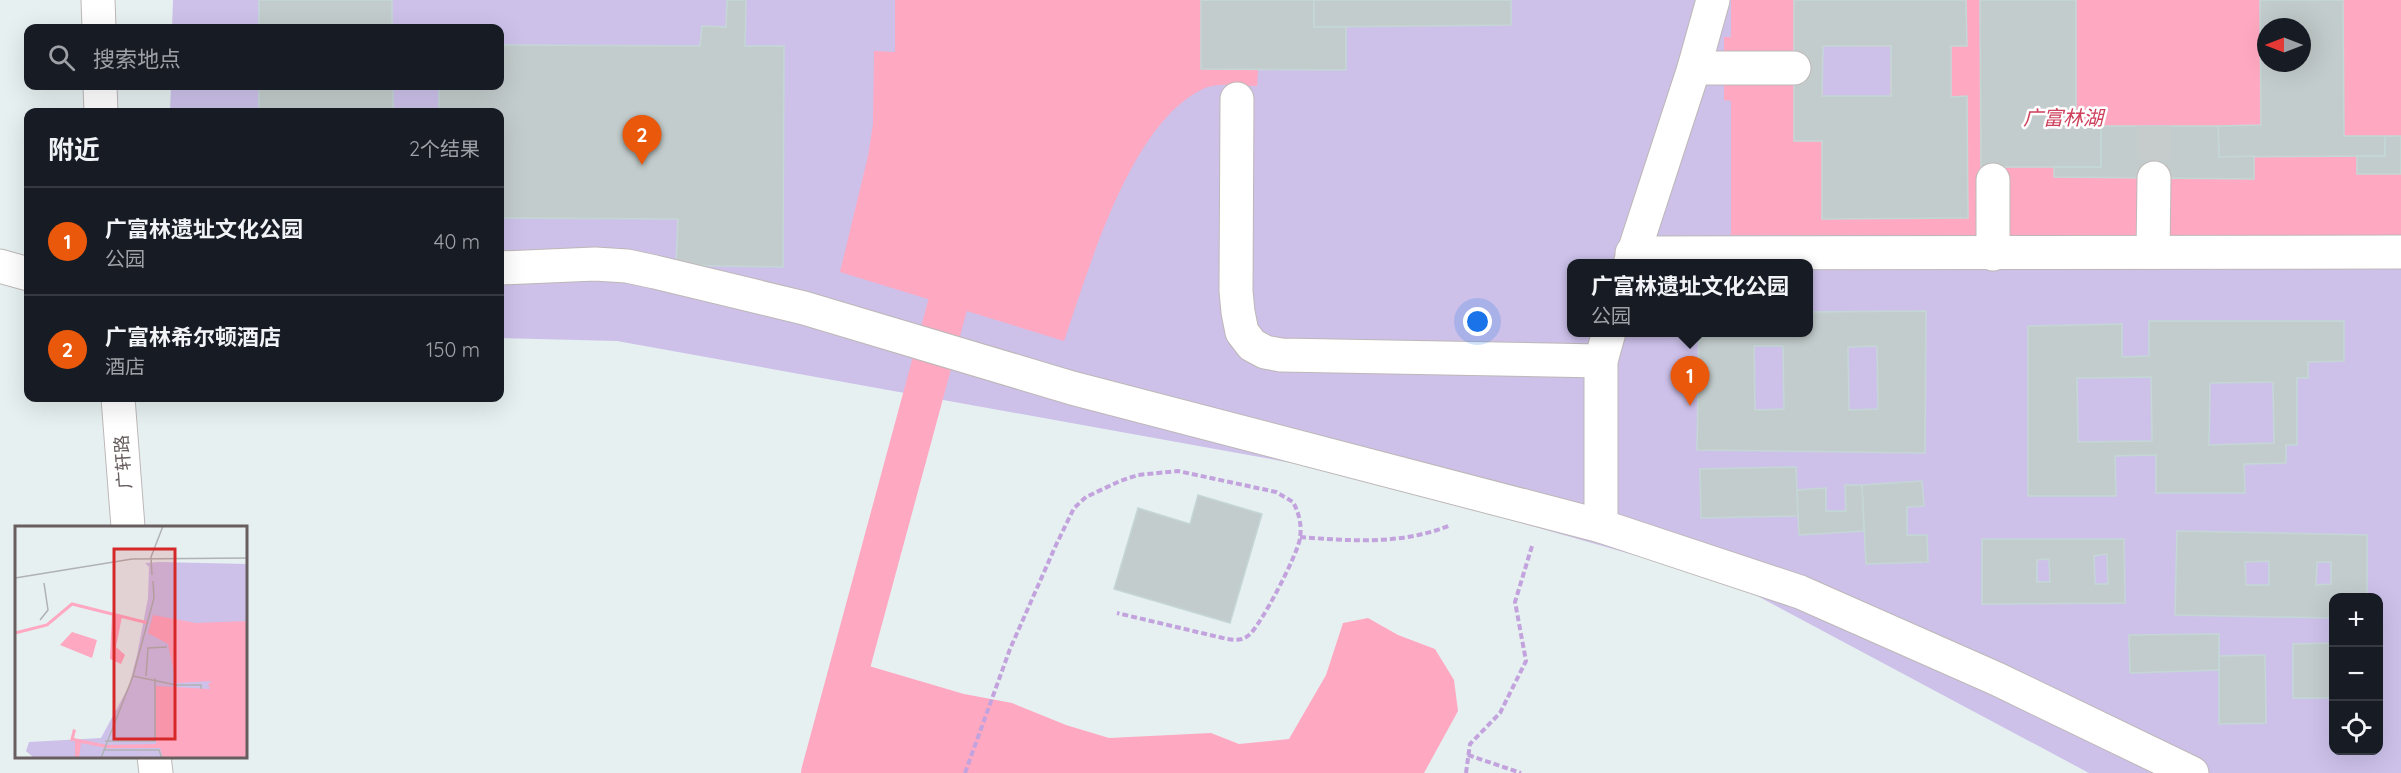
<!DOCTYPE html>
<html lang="zh">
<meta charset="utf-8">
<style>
:root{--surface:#171b24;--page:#242831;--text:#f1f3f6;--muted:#9ea1a6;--line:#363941;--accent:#ea580c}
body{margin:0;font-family:Quicksand,"Noto Sans SC",sans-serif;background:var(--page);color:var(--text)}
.controls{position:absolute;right:18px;bottom:18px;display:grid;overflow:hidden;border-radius:12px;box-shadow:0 6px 24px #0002}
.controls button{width:54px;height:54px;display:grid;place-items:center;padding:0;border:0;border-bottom:2px solid var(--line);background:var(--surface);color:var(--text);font:30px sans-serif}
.compass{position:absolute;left:2257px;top:18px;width:54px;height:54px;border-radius:50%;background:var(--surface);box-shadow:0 6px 24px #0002;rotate:270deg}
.you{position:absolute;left:1478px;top:322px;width:21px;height:21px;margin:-15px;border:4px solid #fff;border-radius:50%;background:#1a73e8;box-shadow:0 0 0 9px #1a73e833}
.badge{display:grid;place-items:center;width:39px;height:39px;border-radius:50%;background:var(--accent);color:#fff;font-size:20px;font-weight:700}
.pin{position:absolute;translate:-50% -50px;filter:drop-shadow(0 2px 3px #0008)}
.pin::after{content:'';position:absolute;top:32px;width:21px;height:18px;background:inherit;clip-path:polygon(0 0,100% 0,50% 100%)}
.popup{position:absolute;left:1567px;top:259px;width:246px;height:78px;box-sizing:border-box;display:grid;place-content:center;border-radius:12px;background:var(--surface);filter:drop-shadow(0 2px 4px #0005);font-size:20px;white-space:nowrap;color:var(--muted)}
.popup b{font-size:22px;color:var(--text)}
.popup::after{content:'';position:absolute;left:50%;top:100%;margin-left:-12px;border:12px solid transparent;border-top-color:var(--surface)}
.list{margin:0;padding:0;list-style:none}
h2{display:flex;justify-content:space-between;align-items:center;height:78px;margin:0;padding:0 24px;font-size:26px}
h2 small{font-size:20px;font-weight:400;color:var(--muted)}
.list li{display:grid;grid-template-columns:39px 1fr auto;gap:18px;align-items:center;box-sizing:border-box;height:108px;padding:0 24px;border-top:2px solid var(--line)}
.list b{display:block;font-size:22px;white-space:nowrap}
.list p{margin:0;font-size:20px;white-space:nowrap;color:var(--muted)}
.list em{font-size:20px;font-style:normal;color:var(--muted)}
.icon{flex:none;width:33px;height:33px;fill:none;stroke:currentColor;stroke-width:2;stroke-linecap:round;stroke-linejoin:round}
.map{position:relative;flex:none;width:2401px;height:773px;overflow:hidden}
.search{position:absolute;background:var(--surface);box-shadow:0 6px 24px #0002;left:24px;top:24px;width:480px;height:66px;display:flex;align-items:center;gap:15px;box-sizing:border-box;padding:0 21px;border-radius:12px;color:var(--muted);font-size:22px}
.panel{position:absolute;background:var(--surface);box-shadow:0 6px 24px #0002;left:24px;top:108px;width:480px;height:294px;border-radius:12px}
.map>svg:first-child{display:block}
</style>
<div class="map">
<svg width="2401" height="773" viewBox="0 0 2401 773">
<rect width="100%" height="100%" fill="#e6f0f1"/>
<path fill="#cdc1ea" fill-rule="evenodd" d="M173 0H2401V773H2089L1733 583 1342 472 617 341 500 338V112H170L171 86H500V28H172ZM2266 27H2302V63H2266ZM1572 264H1808V332H1572ZM2334 598H2378V750H2334Z"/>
<g fill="#ffa8c1" fill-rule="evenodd">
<path d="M895 0H1511V25L1346 27V70H1258L1257 86C1241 86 1218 82 1203 89 1130 123 1089 269 1064 341L840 272 868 156 873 124 874 51 895 52Z"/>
<path d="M1731 0H2401V235H1731V101L1724 100V37H1731ZM2266 27H2302V63H2266ZM1823 46 1891 47 1890 96H1823Z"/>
<path d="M1368 618 1398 635 1435 649 1454 680 1458 711 1424 773H821L852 661 964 694 1012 703 1066 725 1109 738 1211 733 1239 744 1289 739 1326 675 1343 623Z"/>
</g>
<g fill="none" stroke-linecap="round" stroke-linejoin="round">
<path stroke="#ffa8c1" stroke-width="40" d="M821 773 962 252"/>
</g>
<g fill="#c3cccc" stroke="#c4d7d6" stroke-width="1.5" fill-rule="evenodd">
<rect x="259" y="0" width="133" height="28"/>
<path d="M727 0H746L745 46H784L783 267 676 265 678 219 500 218V112H439V86H500V45L700 46 702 26 726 27Z"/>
<path d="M1201 0H1314V27H1346V70L1201 69Z"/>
<path d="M1314 0H1511V25L1314 27Z"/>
<path d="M1794 0H1966L1967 46H1951V97L1967 96 1968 218 1822 219V141H1794ZM1823 46H1891V96H1822Z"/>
<path d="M1980 0H2076V126H2101V167H1981Z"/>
<path d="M2260 0H2343L2344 136H2385V156L2219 157 2218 126 2261 125ZM2266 27H2302V63H2266Z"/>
<rect x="259" y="86" width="134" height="26"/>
<path d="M2101 126H2218L2219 157 2254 156V179L2054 177V167H2101Z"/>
<path d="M2385 136H2401V174H2357V156H2385Z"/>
<path d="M1926 311 1925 453 1697 450 1699 332H1808V312ZM1754 346H1783L1784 409 1755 410ZM1877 346 1878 409 1849 410 1848 347Z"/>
<path d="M2149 321H2344V361L2308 362V378H2297V445H2286V463L2244 464 2245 493H2156V455L2115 456 2116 496H2028V326L2122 324V357L2149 356ZM2151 377 2152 441 2078 442 2077 378ZM2273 382 2274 443 2209 445 2210 383Z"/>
<path d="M1796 467 1798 516 1701 518 1700 469Z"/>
<path d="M1922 481 1924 506 1907 507V535H1927L1928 562 1866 564 1862 485Z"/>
<path d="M1845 485H1862L1864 531 1799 535 1797 490 1826 488V511H1846Z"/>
<path d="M1198 495 1262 514 1230 623 1114 589 1138 508 1190 524Z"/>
<path d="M2177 531 2367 535V598H2334V618L2175 615ZM2269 561V585H2246L2245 562ZM2317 562H2331V584L2316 585Z"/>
<path d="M1982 539H2124L2125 603 1982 604ZM2107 554 2108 584H2095L2094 556ZM2049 559 2050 582H2037V560Z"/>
<path d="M2219 634V670L2130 673 2129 635Z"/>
<path d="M2334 643V698H2293V644Z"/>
<path d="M2265 655 2266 723 2219 724V656Z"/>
</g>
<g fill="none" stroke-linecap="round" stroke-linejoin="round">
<path stroke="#c6cccc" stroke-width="33" stroke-dasharray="33 16" stroke-linecap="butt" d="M2154 126V178"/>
<defs>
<g id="minor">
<path d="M98 0 99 28"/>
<path d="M1694 68H1794"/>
<path d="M100 86 101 112"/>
<path d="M1237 99 1236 291 1238 312 1242 332 1252 345 1265 352 1281 355 1601 361"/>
<path d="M1993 180V254"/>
<path d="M2153 252 2154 178"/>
<path d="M1632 253 2401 252"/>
<path d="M1630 264 1694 68 1713 0"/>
<path d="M0 266 28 274"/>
<path d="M500 268 595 264 627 266 655 272 804 308 1072 388 1601 526 1800 592 1997 679 2192 773"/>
<path d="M118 398 128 527"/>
<path d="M1601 526V361L1609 332"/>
<path d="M154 756 156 773"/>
</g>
</defs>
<use href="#minor" stroke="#beb7b7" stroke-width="35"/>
<g stroke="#c3a3dd" stroke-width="4" stroke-dasharray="6 3" stroke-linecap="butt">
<path d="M1300 537C1351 541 1402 545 1451 525"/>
<path d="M1468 755 1521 773"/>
<path d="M965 773 1010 649 1056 545 1074 508 1086 497 1120 481 1138 475 1178 471 1276 492 1293 502C1299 513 1302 525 1300 538 1298 554 1261 625 1249 635 1242 641 1235 640 1227 639L1117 613"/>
<path d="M1466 773 1470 744 1500 713 1526 661 1515 602 1532 546"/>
</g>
<use href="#minor" stroke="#fff" stroke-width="33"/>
</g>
<g text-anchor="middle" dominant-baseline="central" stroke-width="5" stroke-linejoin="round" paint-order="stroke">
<g font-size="18" fill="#685e5f" stroke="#fff">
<text transform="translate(123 462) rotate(-94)">广轩路</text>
</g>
<g font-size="20" font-style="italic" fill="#ce405c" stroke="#fff">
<text x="2063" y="117">广富林湖</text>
</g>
</g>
<g transform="translate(15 526)">
<rect width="232" height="232" fill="#e6f0f1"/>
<path d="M145 36 232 38V232H19L11 225 14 216 86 212 114 160 122 129 133 72 134 41 130 37Z" fill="#cdc1ea"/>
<path d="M97 87 107 90 101 121 110 129 106 138 95 133ZM138 89 181 97 232 95V232H148L145 222H92L66 217 64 232H60V215H55L58 203 61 204 59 212 92 219 141 218V160L195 163 193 158 197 155 161 157 153 118 133 107ZM57 106 82 114 77 132 45 119Z" fill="#ffa8c1"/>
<path fill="none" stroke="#ffa8c1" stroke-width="3" d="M0 107 32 99 57 78 133 97"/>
<path fill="none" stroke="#b0b2b3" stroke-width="1.5" d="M137 49 136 31 148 0M0 52 117 33 233 32M25 94 33 84 29 57M118 150 161 159H186V163M131 150 133 122 152 121M90 215H140V152M88 224H144L147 232M86 232 118 150 139 72 138 55"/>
<path fill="#d62828" fill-opacity="0.15" stroke="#d62828" stroke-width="3" d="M99 23H160V213H99Z"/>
<rect width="232" height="232" fill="none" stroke="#685e5f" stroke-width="3"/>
</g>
</svg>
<div class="controls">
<button>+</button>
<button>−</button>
<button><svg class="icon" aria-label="locate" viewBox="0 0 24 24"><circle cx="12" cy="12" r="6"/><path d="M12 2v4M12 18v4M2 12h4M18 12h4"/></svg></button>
</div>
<svg class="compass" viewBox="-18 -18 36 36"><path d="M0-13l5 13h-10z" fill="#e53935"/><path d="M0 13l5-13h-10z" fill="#9ea1a6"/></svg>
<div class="you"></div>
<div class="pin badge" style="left:1690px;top:406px">1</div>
<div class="popup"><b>广富林遗址文化公园</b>公园</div>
<div class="pin badge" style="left:642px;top:165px">2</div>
<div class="search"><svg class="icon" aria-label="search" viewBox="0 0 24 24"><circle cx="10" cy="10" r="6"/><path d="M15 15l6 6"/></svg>搜索地点</div>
<section class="panel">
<h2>附近<small>2个结果</small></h2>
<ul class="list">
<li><span class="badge">1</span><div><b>广富林遗址文化公园</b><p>公园</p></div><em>40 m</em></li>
<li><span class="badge">2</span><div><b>广富林希尔顿酒店</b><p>酒店</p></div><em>150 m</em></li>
</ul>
</section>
</div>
